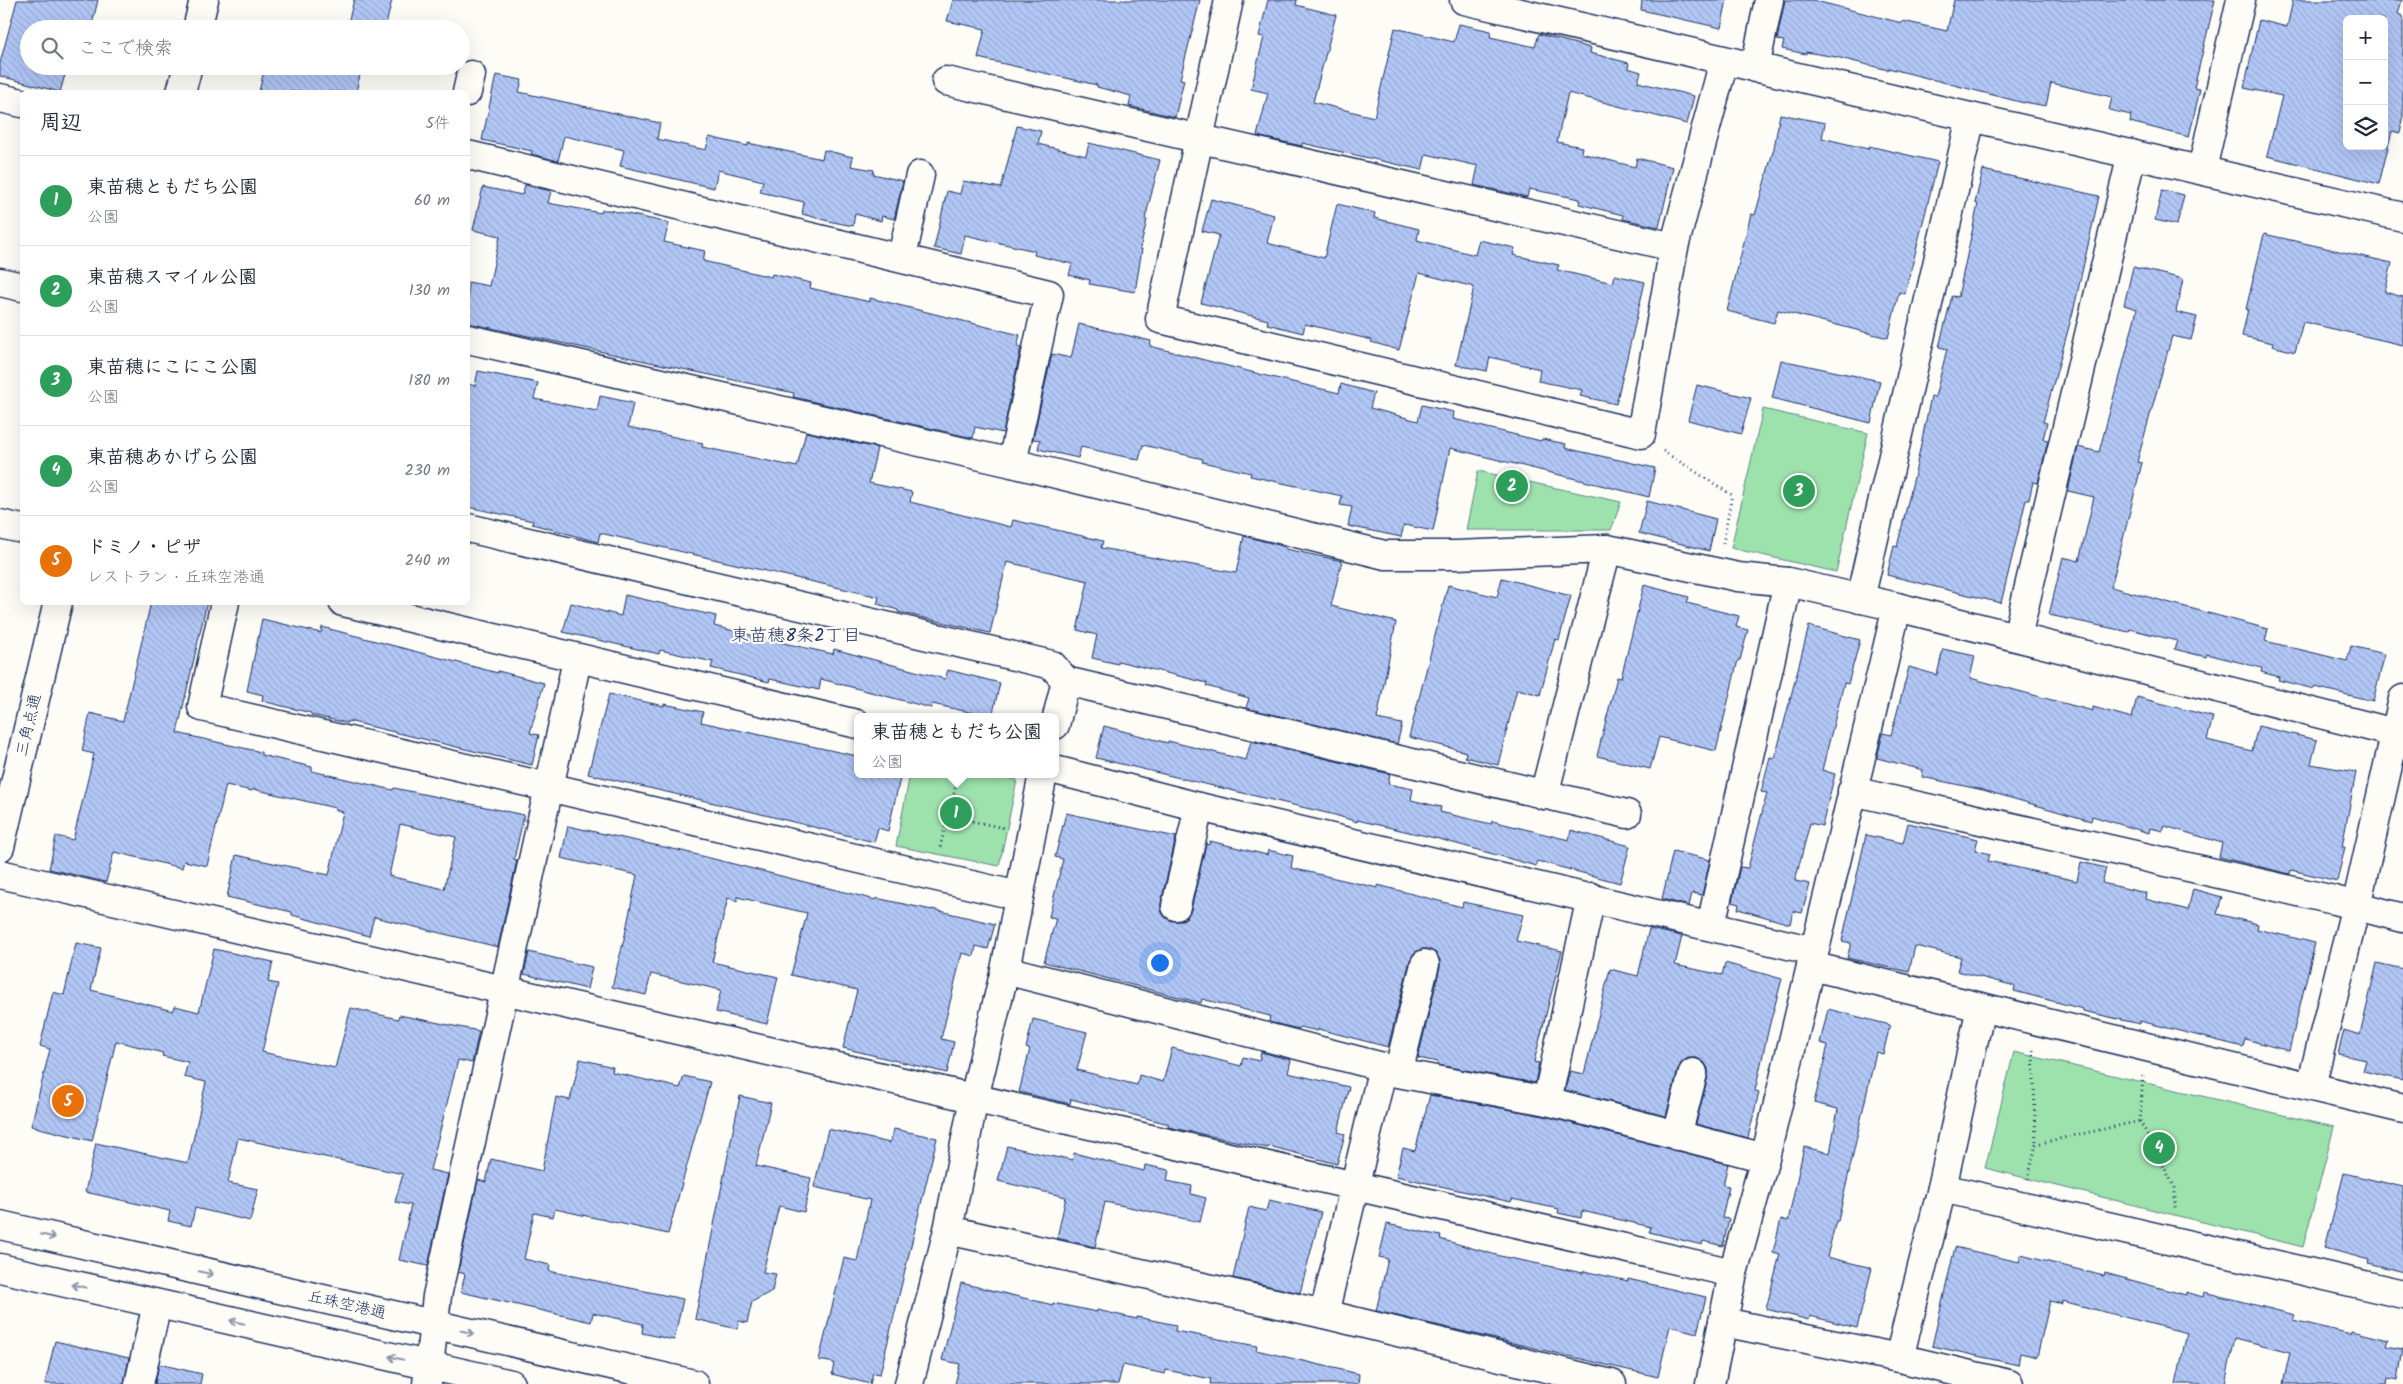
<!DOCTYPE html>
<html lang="ja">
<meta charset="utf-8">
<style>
:root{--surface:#fff;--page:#f6f6f7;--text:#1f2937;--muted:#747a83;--line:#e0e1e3;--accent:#2563eb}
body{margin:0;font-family:Kalam,"Klee One",sans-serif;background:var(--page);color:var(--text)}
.controls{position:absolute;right:15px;top:15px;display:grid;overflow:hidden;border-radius:8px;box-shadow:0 5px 20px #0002}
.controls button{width:45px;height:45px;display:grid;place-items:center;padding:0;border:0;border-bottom:1px solid var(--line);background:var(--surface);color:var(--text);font:25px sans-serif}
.you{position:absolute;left:1159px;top:962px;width:18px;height:18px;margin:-12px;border:4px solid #fff;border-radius:50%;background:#1a73e8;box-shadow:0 0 0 8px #1a73e833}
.badge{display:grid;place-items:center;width:32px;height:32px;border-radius:50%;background:var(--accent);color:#fff;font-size:16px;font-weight:700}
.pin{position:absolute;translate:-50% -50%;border:2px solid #fff;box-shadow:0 1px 5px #0006}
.popup{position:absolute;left:854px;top:713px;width:205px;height:65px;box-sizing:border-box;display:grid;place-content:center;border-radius:8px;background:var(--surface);filter:drop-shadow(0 1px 4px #0005);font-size:16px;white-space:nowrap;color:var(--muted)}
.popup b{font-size:19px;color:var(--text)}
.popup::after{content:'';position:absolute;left:50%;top:100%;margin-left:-10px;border:10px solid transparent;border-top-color:var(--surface)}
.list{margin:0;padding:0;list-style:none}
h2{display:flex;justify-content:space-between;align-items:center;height:65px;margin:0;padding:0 20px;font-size:21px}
h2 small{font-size:16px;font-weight:400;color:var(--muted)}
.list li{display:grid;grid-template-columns:32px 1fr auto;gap:15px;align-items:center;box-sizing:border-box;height:90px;padding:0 20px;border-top:1px solid var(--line)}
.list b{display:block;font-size:19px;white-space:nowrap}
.list p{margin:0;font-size:16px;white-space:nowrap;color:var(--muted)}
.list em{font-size:16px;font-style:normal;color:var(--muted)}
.icon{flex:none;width:28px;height:28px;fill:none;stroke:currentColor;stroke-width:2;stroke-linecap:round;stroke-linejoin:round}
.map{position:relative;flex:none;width:2403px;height:1384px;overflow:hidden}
.search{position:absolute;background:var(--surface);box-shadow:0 5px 20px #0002;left:20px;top:20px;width:450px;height:55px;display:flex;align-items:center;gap:12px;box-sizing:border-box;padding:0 18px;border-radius:28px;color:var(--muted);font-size:19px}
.panel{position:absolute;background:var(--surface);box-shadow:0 5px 20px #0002;left:20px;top:90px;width:450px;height:515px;border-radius:8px}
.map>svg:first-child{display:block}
</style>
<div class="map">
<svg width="2403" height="1384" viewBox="0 0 2403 1384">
<defs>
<pattern id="building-back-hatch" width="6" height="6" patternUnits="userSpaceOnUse" patternTransform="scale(1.25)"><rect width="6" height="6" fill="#b2c7f6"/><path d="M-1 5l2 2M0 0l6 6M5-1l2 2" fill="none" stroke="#98abd5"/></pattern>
</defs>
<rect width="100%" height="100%" fill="#fdfcf7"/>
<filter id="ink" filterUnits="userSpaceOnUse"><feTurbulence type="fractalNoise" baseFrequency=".02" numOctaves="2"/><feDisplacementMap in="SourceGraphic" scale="10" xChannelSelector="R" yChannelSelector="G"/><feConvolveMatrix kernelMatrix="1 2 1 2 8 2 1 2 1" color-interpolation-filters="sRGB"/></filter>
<g filter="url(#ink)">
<g fill="#9de1ac" stroke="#5c8885">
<path d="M1763 409 1868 433 1836 572 1731 548Z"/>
<path d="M1478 471 1621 502 1611 530H1466Z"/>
<path d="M910 774H991L1017 780 999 866 896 846Z"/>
<path d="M2014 1052 2334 1127 2303 1247 1985 1168Z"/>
</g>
<g fill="url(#building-back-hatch)" stroke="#1b2f5e" fill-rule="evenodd">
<path d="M17 0H98L91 29H29V66H81L79 71 67 68 60 92 0 76V63Z"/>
<path d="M354 0H392L385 29H370L348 23Z"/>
<path d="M953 0H1200L1180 79 1184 80 1175 117 1129 106 1131 96 1097 87V85L978 58 985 29 947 21Z"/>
<path d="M1268 0H1297L1296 5 1336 15 1313 102 1374 117 1395 28 1454 42 1459 24 1491 31 1490 37 1535 47 1539 34 1591 48 1590 53 1629 63 1628 68 1641 72 1638 82 1694 96 1687 124 1568 93 1557 142 1582 147 1581 153 1635 167 1637 158 1673 167 1659 227 1623 219V215L1579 204 1580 199 1529 189 1527 197 1474 185 1478 166 1426 154 1422 170 1302 143V146L1257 136 1268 93 1251 89 1264 37 1259 36Z"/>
<path d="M1642 0H1727L1721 28 1641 10Z"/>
<path d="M1785 0H1812L1902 23 1903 21 1947 31 1954 0H2215L2194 88 2200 89 2189 137 2130 122 2131 115 2109 110 2112 97 2051 83 2046 106 2024 102V103L1888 68V70L1836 57 1806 52V54L1782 49 1784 41 1777 40Z"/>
<path d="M2293 0H2402L2398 14 2403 16V120L2400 133 2392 131 2379 184 2267 156 2282 96 2244 88 2259 20 2287 27ZM2347 19H2384V146H2347Z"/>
<path d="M265 66H362L356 92H259Z"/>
<path d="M496 75 522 80 519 92 660 123 657 139 706 150 709 137 748 146V143L822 159 824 150 853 157 851 166 874 170 873 174 903 181 894 219 882 216 881 221 855 214 853 226 828 221 802 214 804 202 760 192 763 181 718 170 714 188 620 166 624 150 564 136 558 161 531 154 532 151 482 140Z"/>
<path d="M1780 114 1825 123 1822 138 1868 149 1869 146 1938 162 1905 294 1899 292 1888 338 1778 310 1774 323 1727 311 1751 214 1755 215 1774 148Z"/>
<path d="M1017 126 1041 131 1038 144 1086 156 1089 143 1160 160 1145 219 1147 220 1140 249H1142L1135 292 1089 284 1090 280 1069 275 1072 264 1034 255 1035 251 965 235 961 254 934 248 947 191 960 194 963 181 1001 188Z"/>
<path d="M1983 170 2099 196 2074 308 2043 422 2047 423 2043 439 2048 440 2038 483 2033 482 2029 500H2026L2001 603 1887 575 1894 546 1897 547 1915 473 1931 396 1935 397 1947 349 1939 347 1952 296 1958 297 1978 204 1975 203Z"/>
<path d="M525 185 551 191 548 203 601 213 602 210H609L669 223 664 242 705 251 703 261 771 277 772 274 811 283 810 288 870 302V298L1020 335 1017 346 1021 347 1003 433 975 427 973 438 793 397 794 393 468 323V282L489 286 500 236 473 230 483 187 522 195Z"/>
<path d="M2162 190 2184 195 2177 225 2155 220Z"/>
<path d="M1211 199 1274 215 1267 243 1324 258 1337 204 1375 213 1374 218 1419 229 1417 240 1475 255 1479 240 1515 248 1513 255 1559 265 1557 270 1613 283 1615 275 1645 282 1616 404 1580 396 1582 390 1538 381 1540 369 1490 357 1487 371 1456 365 1474 287 1419 273 1399 350 1371 342 1372 340 1305 324 1303 333 1267 324 1268 320 1201 303 1219 235 1202 231Z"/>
<path d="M2264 234 2392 263 2385 292 2403 297V345L2303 322 2295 352 2272 346 2273 343 2242 336 2248 309H2246Z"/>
<path d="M2133 267 2183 279 2176 312 2197 317 2191 340 2172 336 2137 462 2142 463 2111 587 2268 629 2265 641 2347 661 2351 646 2385 654 2373 701 2315 687 2314 689 2278 680 2279 677 2261 672 2262 668 2207 654 2206 657 2174 649 2177 641 2130 629 2129 632 2049 615 2063 557 2079 561 2094 497 2068 491 2078 447 2099 452 2116 388H2117L2137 309 2124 305Z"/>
<path d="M1079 324 1151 341 1150 346 1267 376 1339 393 1341 384 1374 393 1370 408 1418 421 1422 405 1454 412 1453 419 1471 423V424L1541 441 1542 439 1566 444 1565 448 1655 468 1649 497 1450 448 1433 531 1404 525 1401 537 1348 526 1352 507 1340 505 1342 496 1250 476 1251 473 1202 462 1203 459 1143 445 1139 460 1081 447 1078 458 1038 449 1040 440 1033 439 1052 354 1071 358Z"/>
<path d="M1781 360 1880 381 1871 423 1772 398Z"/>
<path d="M478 371 538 383 534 399 597 411 600 396 633 403 628 427 703 443 702 447 797 467 806 432 877 448 869 483 912 492 910 502 1011 527 1013 520 1078 535 1103 541 1101 548 1236 573 1244 536 1286 547V549L1342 561 1331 606 1396 622 1377 719 1402 724 1397 744 1246 708 1249 698 1206 686 1207 683 1118 661V664L1092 658 1097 635 1077 630 1088 581 1007 562 990 633 898 612V610L877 604 879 597 600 533 598 542 532 524 533 521 468 507V384L475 386Z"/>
<path d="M1697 385 1751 398 1741 434 1688 420Z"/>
<path d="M1647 501 1716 519 1709 551 1639 533Z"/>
<path d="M1502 578 1571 596 1559 640 1555 639 1540 695 1517 689 1498 765 1465 757 1466 752 1409 737 1448 585 1497 597Z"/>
<path d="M1644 585 1689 597 1687 603 1739 616 1736 627 1748 630 1740 660H1738L1716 751 1659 737 1650 769 1597 756 1617 677 1621 678Z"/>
<path d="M625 595 716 616 714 626 779 642 833 654 834 649 945 679 948 670 1000 683 992 717 932 704 931 708 821 679 819 690 770 679 769 682 711 668 713 662 660 650 659 654 563 632 571 603 621 616Z"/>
<path d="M151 602H207L177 733 261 752V755L312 767V771L393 790 394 788 524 815 514 859 517 860 498 947 374 917 369 936 292 915V912L227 897 236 855 329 875 343 812 335 810V808L253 789 252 791 226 785 207 866 184 861 182 868 114 852 106 882 49 869 56 836 73 840 94 754 82 751 90 713 123 721ZM400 824 456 837 444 889 389 876Z"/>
<path d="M262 619 321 633 322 627 498 673V671L544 683 530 733 539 735 532 765 348 721 347 723 311 715V713L262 701 263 695 247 691Z"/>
<path d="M1809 626 1860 640 1848 684 1844 683 1822 770 1835 774 1822 826 1810 823 1795 881 1810 884 1802 913 1793 911 1790 924 1738 909 1739 904 1732 902 1740 867 1748 868 1767 793 1761 792 1770 757 1775 758Z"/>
<path d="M1943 649 1975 656 1970 678 2093 711V707L2132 718 2137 697 2213 717 2207 740 2252 751 2258 726 2317 740 2311 764 2356 772 2342 847H2345L2337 881 2291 870 2290 874 2219 857 2222 843 2165 826 2163 831 2150 828 2149 833 2092 816 2091 821 1983 790 1922 777 1923 770 1877 758 1883 733 1891 735 1909 667 1937 675Z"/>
<path d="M609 694 664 706V704L703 712 701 722 857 756V774H901L888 831 878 828 874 842 749 811 588 774Z"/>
<path d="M1104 726 1168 743V741L1246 760 1251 741 1390 774 1388 784 1413 789 1411 800 1441 807 1440 812 1491 824 1492 821 1569 840 1571 830 1630 846 1620 883 1537 861 1536 866 1439 839 1357 820V822L1335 815 1096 758Z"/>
<path d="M1066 813 1176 837 1161 903V911L1165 917 1172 921H1181L1187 917 1191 910 1206 844 1209 845 1210 841 1267 855 1268 850 1293 856 1291 868 1378 888V885L1462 907 1463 902 1523 915 1516 941 1562 951 1534 1062 1539 1063 1535 1083 1438 1065V1062L1418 1058 1440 967V960L1436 953 1428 949H1421L1414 953 1410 960 1388 1047 1318 1029V1031L1300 1027 1299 1029 1269 1022 1270 1016 1202 999 1201 1003 1044 962 1056 918 1049 917 1063 859 1055 857Z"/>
<path d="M1908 823 1978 839 1975 850 1990 854 1988 861 2077 881 2081 862 2106 868 2102 883 2146 893 2145 899 2188 910 2193 889 2222 897 2217 914 2258 924 2257 929 2315 943 2289 1051 2245 1039 2243 1047 2140 1021V1024L2083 1011V1009L2014 991 2015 986 1957 971 1961 957 1915 946 1909 972 1847 958 1851 943 1842 941 1866 835 1903 843Z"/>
<path d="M568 826 682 851 876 900V898L932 910V909L995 924 988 949 976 946 974 956 962 953 941 1039 954 1042 947 1073 843 1048 857 990 791 975 807 913 737 897V901L728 898 712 962 778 977 767 1024 716 1012 721 990 651 974 646 995 612 987 625 935 637 875 561 858Z"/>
<path d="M1673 851 1710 860 1702 895 1692 893 1689 906 1662 899Z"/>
<path d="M1649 929 1682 936 1675 965 1722 975 1725 963 1782 979 1769 1027 1755 1091 1759 1092 1748 1138 1696 1124 1708 1076V1068L1704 1062 1697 1058H1688L1682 1062 1678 1069 1666 1116 1565 1090 1570 1071 1584 1074 1610 969 1638 976Z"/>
<path d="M76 943 101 948 91 990 173 1011 175 1006 199 1012 214 949 273 962 268 982 278 984 262 1052 335 1068 351 1008 398 1019 399 1015 479 1031 472 1063 458 1060 430 1170 448 1174 428 1266 399 1260 411 1205 395 1202 403 1174 238 1138 228 1183 258 1189 250 1221 195 1208 191 1226 168 1221 170 1211 85 1192 96 1143 188 1163 206 1082 184 1077 188 1062 162 1056 163 1053 116 1041 92 1141 31 1126 50 1049 40 1046 53 992 64 995Z"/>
<path d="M529 952 592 967 587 989 524 974Z"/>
<path d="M2377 963 2403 969V1080L2363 1071 2366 1060 2338 1054 2344 1030 2360 1035Z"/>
<path d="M1828 1009 1890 1025 1883 1054 1876 1052 1838 1221H1836L1827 1257 1872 1268 1857 1328 1810 1316 1809 1320 1766 1309 1780 1254 1773 1252 1781 1219 1788 1221 1804 1147 1830 1153 1838 1109 1814 1103 1828 1045 1820 1043Z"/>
<path d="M1033 1019 1087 1032 1077 1070 1137 1085 1139 1075 1163 1082 1172 1048 1241 1066 1243 1057 1259 1061 1261 1052 1291 1060 1288 1073 1349 1087 1338 1132 1345 1134 1337 1164 1269 1146 1268 1148 1168 1127 1169 1124 1071 1099 1070 1104 1019 1092 1030 1049 1026 1048Z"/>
<path d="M580 1059 613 1067 612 1072 680 1088 684 1076 710 1082 668 1234 555 1209 553 1217 534 1213 524 1259 550 1265 549 1271 683 1299 674 1340 642 1333 643 1324 593 1313 591 1322 461 1292 465 1274 458 1272 478 1180 486 1182 491 1159 542 1171 556 1097 570 1100Z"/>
<path d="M1430 1095 1544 1116 1728 1164 1723 1185 1729 1186 1722 1218 1729 1219 1723 1246 1703 1241 1702 1245 1649 1232 1651 1227 1582 1211 1581 1218 1558 1213 1559 1209 1512 1199 1511 1202 1396 1176 1403 1148 1415 1151Z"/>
<path d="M740 1096 771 1103 756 1166 811 1178 804 1212 779 1206 763 1272 776 1274 772 1291 752 1302 747 1323 739 1321 737 1329 695 1319Z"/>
<path d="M828 1129 890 1143 894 1129 937 1138 880 1374 873 1373 870 1384 832 1374 834 1363 819 1360 844 1258 857 1261 870 1200 814 1187Z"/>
<path d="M1007 1146 1059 1158V1157L1073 1160 1074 1153 1144 1171 1145 1165 1169 1170 1167 1181 1192 1186 1191 1194 1206 1198 1200 1222 1105 1202 1095 1247 1057 1238 1066 1197 998 1181Z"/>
<path d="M2344 1173 2403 1187V1272L2368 1263 2369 1260 2325 1248Z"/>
<path d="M1269 1200 1321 1212 1300 1293 1233 1278 1249 1207 1266 1211Z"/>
<path d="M1387 1224 1441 1236 1440 1239 1500 1256 1583 1273 1584 1271 1628 1281V1279L1706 1297 1697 1333 1670 1326 1658 1377 1376 1311 1388 1259 1379 1257Z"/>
<path d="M1955 1247 2019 1262 2021 1255 2104 1276 2105 1273 2186 1295V1292L2203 1297 2204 1292 2295 1315 2293 1320 2351 1334 2352 1331 2388 1340 2386 1346 2403 1349 2398 1380 2388 1378 2387 1384H2283L2290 1352 2235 1338 2225 1384H2176L2187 1333 2062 1301V1304L2050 1301 2037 1357 2020 1353 2018 1365 1932 1346Z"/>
<path d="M961 1283 1053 1305V1303L1097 1312V1310L1137 1319V1317L1176 1325 1175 1331 1257 1346 1256 1350 1359 1374 1358 1384H1210L1211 1379 1166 1370 1165 1374 1123 1365 1118 1384H955L960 1364 942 1360Z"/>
<path d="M55 1341 129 1358 124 1384H45Z"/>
<path d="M159 1364 202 1374 200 1384H155Z"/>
</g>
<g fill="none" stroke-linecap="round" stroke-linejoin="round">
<defs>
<g id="minor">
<path d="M1229 0 1160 319 1641 434 1674 247 1724 61"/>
<path d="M1464 0 2403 217"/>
<path d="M197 29 204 0"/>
<path d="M1755 68 1769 0"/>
<path d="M946 81 1674 247"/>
<path d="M181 92 188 66"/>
<path d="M467 92 471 75"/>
<path d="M0 98 22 103"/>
<path d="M468 155 1049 294 1012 463"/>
<path d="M2202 169 2241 0"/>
<path d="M902 257 920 175"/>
<path d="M0 282 22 287"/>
<path d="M468 339 1012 463 1385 555H1456L1607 549 1544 795"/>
<path d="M0 524 22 529"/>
<path d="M468 528 1052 665 1066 681 1627 814"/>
<path d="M1607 549 1738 577 1788 582 1897 607 2403 735"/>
<path d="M1860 599 1971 117"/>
<path d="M225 602 202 707 1019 896"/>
<path d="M343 602 857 724"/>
<path d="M2017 637 2132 154"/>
<path d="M1055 725 1066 681"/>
<path d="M1055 770 1199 807 1814 951"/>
<path d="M1852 791 2334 900 2403 918"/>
<path d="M0 847 58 602"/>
<path d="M0 874 1733 1273"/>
<path d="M1176 906 1199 807"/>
<path d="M1711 925 1788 582"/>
<path d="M1811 966 2403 1109"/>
<path d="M1005 970 1383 1067 1398 1073 1547 1101 1765 1158"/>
<path d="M1398 1073 1425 964"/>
<path d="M2311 1086 2359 893 2403 699"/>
<path d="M1547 1101 1591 897"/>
<path d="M1677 1136 1693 1073"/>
<path d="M1942 1188 2403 1294"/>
<path d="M948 1230 1324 1314 1612 1384"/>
<path d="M1324 1314 1383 1067"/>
<path d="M1723 1322 1899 1358 2009 1384"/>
<path d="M1899 1358 1942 1188 1981 1007"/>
<path d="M139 1384 157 1304"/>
<path d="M427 1384 437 1296 577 660"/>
<path d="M909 1384 948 1230 974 1098 1005 970 1043 774"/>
<path d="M1710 1384 1733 1273 1765 1158 1897 607"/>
</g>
<g id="major">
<path d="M0 1225 694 1384"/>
<path d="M0 1268 511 1384"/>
</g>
</defs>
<use href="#minor" stroke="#1b2f5e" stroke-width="31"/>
<use href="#major" stroke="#1b2f5e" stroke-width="31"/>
<g stroke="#1b2f5e" stroke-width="3" stroke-dasharray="1 4" stroke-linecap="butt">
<path d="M1663 451 1732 495 1723 543"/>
<path d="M948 816 1004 828"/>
<path d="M940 847 959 774"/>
<path d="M2033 1050 2036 1144"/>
<path d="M2143 1076 2140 1121 2175 1188V1211"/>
<path d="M2028 1179 2036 1144 2140 1121"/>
</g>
<use href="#minor" stroke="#fdfcf7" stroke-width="28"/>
<use href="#major" stroke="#fdfcf7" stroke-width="28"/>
</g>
<defs><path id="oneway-shaft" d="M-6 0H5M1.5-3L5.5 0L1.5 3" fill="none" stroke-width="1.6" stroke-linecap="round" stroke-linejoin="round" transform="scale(1.25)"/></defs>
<g stroke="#8c96aa">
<use href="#oneway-shaft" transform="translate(48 1236) rotate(13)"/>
<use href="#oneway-shaft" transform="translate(206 1273) rotate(13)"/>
<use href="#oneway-shaft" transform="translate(79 1286) rotate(-167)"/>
<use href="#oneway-shaft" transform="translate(237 1322) rotate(-167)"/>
<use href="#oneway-shaft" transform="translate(467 1332) rotate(13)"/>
<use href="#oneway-shaft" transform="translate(396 1358) rotate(-167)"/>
</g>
</g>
<g text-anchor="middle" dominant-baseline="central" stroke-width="4.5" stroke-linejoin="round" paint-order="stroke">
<g font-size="16" fill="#1b2f5e" stroke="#fdfcf7">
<text transform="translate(29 725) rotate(-77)">三角点通</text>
<text transform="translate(347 1305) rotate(13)">丘珠空港通</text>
</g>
<g font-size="18" fill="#1b2f5e" stroke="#fdfcf7">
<text x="796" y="636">東苗穂8条2丁目</text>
</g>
</g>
</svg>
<div class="controls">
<button>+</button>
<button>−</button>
<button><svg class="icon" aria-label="layers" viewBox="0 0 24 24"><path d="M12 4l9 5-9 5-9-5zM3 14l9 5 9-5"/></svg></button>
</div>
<div class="you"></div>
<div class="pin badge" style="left:956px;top:813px;background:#2e9e5b">1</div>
<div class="popup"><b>東苗穂ともだち公園</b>公園</div>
<div class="pin badge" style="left:1512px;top:486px;background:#2e9e5b">2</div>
<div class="pin badge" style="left:1799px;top:491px;background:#2e9e5b">3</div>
<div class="pin badge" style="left:2159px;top:1148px;background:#2e9e5b">4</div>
<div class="pin badge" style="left:68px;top:1101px;background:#e8710a">5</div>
<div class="search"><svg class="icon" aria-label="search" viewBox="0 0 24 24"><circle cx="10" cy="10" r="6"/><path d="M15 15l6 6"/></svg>ここで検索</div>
<section class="panel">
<h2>周辺<small>5件</small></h2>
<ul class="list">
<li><span class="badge" style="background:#2e9e5b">1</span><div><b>東苗穂ともだち公園</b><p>公園</p></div><em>60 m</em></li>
<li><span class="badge" style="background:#2e9e5b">2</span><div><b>東苗穂スマイル公園</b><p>公園</p></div><em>130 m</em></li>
<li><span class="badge" style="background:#2e9e5b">3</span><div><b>東苗穂にこにこ公園</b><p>公園</p></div><em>180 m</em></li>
<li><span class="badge" style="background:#2e9e5b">4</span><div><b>東苗穂あかげら公園</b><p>公園</p></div><em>230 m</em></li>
<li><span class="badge" style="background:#e8710a">5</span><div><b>ドミノ・ピザ</b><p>レストラン · 丘珠空港通</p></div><em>240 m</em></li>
</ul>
</section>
</div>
